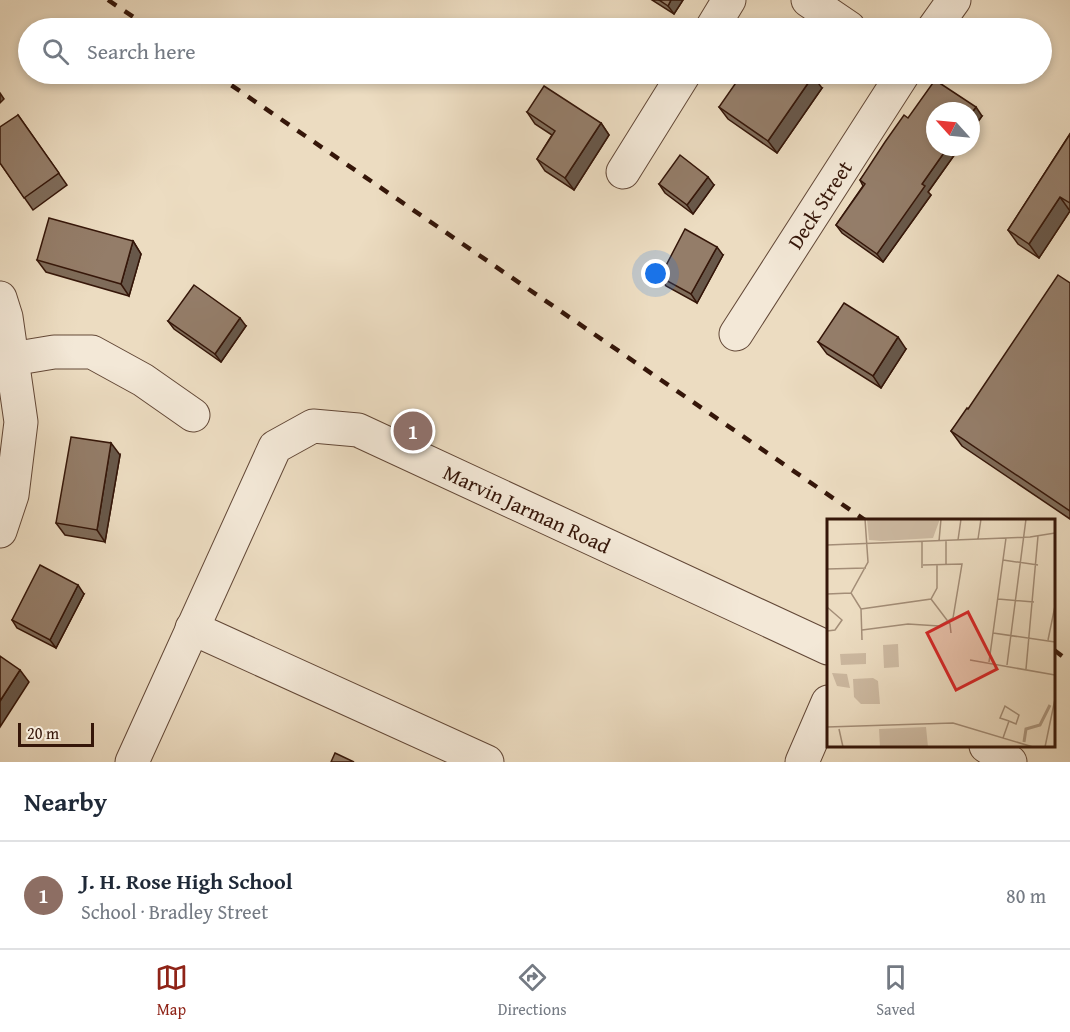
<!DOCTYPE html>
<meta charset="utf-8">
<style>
:root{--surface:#fff;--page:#f2f2f3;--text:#1f2937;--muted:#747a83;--line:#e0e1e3;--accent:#8f2418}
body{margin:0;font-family:"Gentium Book Plus",serif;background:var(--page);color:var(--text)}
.compass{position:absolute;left:926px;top:102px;width:54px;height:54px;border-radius:50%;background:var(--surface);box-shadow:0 3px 9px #0003;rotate:297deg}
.scale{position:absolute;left:18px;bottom:15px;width:76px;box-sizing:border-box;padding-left:6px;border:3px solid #351609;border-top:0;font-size:16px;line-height:21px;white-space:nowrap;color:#351609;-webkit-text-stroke:4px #f3e8d7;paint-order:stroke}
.you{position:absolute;left:656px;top:274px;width:21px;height:21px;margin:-15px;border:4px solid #fff;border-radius:50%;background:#1a73e8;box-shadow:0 0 0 9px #1a73e833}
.badge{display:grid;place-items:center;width:39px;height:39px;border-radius:50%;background:var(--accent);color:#fff;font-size:20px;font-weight:700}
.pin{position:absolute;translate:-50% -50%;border:3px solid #fff;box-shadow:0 2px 6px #0006}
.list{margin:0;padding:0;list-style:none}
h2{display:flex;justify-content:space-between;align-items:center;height:78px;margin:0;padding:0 24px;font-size:26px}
h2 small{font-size:20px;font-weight:400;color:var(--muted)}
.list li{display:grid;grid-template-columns:39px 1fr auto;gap:18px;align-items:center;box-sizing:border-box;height:108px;padding:0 24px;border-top:2px solid var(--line)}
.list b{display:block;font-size:22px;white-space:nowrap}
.list p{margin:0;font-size:20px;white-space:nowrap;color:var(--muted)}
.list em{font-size:20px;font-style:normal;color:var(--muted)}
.icon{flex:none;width:33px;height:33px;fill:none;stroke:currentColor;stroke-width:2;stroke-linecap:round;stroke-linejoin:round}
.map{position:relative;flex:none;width:1070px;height:762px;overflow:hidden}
.search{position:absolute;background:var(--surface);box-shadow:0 3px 9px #0003;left:18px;right:18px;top:18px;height:66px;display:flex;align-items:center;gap:15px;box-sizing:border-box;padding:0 21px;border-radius:33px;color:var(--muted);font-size:22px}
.sheet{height:186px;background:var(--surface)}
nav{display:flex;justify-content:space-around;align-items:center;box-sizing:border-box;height:84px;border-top:2px solid var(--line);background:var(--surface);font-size:16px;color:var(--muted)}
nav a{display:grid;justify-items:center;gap:3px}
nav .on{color:var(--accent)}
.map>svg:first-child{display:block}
</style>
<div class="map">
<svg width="1070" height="762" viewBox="0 0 1070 762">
<rect width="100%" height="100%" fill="#ecdcc1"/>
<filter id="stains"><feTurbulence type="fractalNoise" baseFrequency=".00333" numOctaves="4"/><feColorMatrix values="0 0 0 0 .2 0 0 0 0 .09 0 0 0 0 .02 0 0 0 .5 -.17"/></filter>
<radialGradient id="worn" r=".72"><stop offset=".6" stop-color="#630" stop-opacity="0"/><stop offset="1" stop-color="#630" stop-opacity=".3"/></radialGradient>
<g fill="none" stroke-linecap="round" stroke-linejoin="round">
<defs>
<g id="minor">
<path d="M808 0 849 28"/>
<path d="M712 28 729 0"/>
<path d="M934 28 954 0"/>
<path d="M623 172 684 74"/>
<path d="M0 298 6 317 21 422 12 495 0 531"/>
<path id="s1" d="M736 334 903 74"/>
<path d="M0 361 54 352H92L143 380 193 415"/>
<path d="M192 628 487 762"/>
<path d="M986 746 1010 762"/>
<path id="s2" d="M132 762 275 447 313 426 358 430 828 648"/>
<path d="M802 762 828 702"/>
</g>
</defs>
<use href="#minor" stroke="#634837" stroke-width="35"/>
<use href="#minor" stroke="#f3e8d7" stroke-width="33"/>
<g stroke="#351609" stroke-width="4.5" stroke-dasharray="10 10" stroke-linecap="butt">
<path d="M108 0 150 28"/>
<path d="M215 74 865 520"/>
<path d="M1054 650 1070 662"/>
</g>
</g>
<g fill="#7f6c5a" stroke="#351609" stroke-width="1.5">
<path d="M652 0H683L674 14Z"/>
<path d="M822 88 777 153 728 119 719 107Z"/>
<path d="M527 112 601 123 609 135 574 190 545 171 537 159 552 135 535 124Z"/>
<path d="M18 115 67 185 33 210 0 163Z"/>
<path d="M982 116 928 192 931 195 883 262 842 233 836 225 863 186 860 180 908 118Z"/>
<path d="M1070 134V211L1039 258 1018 244 1008 230Z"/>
<path d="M659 184 714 185 693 214 665 193Z"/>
<path d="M133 241 141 254 129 296 46 272 37 260Z"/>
<path d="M723 255 697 303 666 286 660 277Z"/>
<path d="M1070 283V519L962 446 951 431Z"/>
<path d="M168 321 246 326 221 362 174 329Z"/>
<path d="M818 342 906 349 881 388 827 354Z"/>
<path d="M120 455 105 542 65 535 56 523Z"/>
<path d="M84 594 56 648 17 628 12 620Z"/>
</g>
<g fill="#68584a" stroke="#351609" stroke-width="1.5">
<path d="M671 0H683L674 14 668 6Z"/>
<path d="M813 76 822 88 777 153 768 141Z"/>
<path d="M0 93 4 99 0 103Z"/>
<path d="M976 107 982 116 971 131V114Z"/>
<path d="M601 123 609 135 574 190 565 178Z"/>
<path d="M948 147H960L928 192 931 195 883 262 877 254 922 184Z"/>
<path d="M708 177 714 185 693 214 687 205Z"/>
<path d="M1060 197 1070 211 1039 258 1029 244Z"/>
<path d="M133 241 141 254 129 296 121 284Z"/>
<path d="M717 247 723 255 697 303 691 294Z"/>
<path d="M240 318 246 326 221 362 215 354Z"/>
<path d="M898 337 906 349 881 388 873 376Z"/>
<path d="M111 443 120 455 105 542 97 530Z"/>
<path d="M78 585 84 594 56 648 50 640Z"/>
<path d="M20 670 29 682 0 727V701Z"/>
</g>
<g fill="#947d69" stroke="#351609" stroke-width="1.5">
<path d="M659 0H671L668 6Z"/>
<path d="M742 74H809L813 76 768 141 719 107Z"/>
<path d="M935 80 976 107 971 114V111H935V147H948L922 184 925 186 877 254 836 225 865 184 860 180 885 142 904 115 908 118Z"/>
<path d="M544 86 601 123 565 178 537 159 555 131 527 112Z"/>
<path d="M18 115 59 173 24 198 0 163V127Z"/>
<path d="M1070 134V203L1060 197 1029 244 1008 230Z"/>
<path d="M680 155 708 177 687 205 659 184Z"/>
<path d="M49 218 133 241 121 284 37 260Z"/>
<path d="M685 229 717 247 691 294 660 277Z"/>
<path d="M1058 275 1070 283V511L951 431 967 408 968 409Z"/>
<path d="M194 285 240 318 215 354 168 321Z"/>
<path d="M844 303 898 337 873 376 818 342Z"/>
<path d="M71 437 111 443 97 530 56 523Z"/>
<path d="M40 565 78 585 50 640 12 620Z"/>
<path d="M0 656 20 670 0 701Z"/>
<path d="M335 753 354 762H331Z"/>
</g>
<g text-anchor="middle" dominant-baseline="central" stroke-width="4.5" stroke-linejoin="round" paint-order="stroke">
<g font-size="21" fill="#351609" stroke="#f3e8d7">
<text stroke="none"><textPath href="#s1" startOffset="154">Deck Street</textPath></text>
<text stroke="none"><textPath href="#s2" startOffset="621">Marvin Jarman Road</textPath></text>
</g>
</g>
<g transform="translate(827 519)">
<rect width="228" height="228" fill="#ecdcc1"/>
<path d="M40 0H113L106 19 55 22 42 21ZM71 125 72 148 57 149 56 126ZM39 134V145L14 146 13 135ZM5 154 20 155 23 169 10 167ZM46 159 51 162 53 185H34L27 178 26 160ZM99 208 101 228H53L52 210Z" fill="#cdbaa2"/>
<path fill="none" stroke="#ae9982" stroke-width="3" d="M197 223 199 210 213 206 223 186"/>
<path fill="none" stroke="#a38d77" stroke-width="1.5" d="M151 20 154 0M119 21V45M131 21 134 0M112 22 114 0M95 23V49M0 26 203 18 228 14M176 41 211 46M0 50 39 49M0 75 24 74M104 80 123 105 124 114M171 80 207 83M0 88 15 101 8 111 0 112M34 90 104 80 110 69V46M35 111 81 105 112 107 126 99 135 45 96 46M166 114 228 123M35 121 34 90 24 74 41 43 38 0M221 121 228 87M143 141 228 156M162 143 179 19M180 146 199 0M199 150 211 17M0 208 126 204 206 228M12 210 16 228M176 219 182 202 189 205 192 196 178 187 173 199 182 202M218 228 228 180"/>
<path fill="#d62828" fill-opacity="0.15" stroke="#d62828" stroke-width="3" d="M141 93 170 150 129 171 100 114Z"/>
<rect width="228" height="228" fill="none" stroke="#351609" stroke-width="3"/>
</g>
<rect width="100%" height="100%" filter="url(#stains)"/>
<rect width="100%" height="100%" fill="url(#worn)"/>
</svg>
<svg class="compass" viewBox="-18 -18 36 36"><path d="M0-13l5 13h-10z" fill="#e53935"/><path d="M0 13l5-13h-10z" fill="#747a83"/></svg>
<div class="scale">20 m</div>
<div class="you"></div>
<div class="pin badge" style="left:413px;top:431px;background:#8d6e63">1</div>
<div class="search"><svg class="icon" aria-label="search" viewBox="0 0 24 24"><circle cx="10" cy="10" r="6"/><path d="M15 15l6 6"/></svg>Search here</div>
</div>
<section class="sheet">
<h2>Nearby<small></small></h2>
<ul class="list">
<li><span class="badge" style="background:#8d6e63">1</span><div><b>J. H. Rose High School</b><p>School · Bradley Street</p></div><em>80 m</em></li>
</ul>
</section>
<nav>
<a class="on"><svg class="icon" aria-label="map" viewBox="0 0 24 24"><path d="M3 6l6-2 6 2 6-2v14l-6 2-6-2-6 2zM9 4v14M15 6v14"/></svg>Map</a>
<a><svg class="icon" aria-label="directions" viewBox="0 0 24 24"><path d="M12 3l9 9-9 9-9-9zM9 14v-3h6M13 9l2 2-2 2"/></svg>Directions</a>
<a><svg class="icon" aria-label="saved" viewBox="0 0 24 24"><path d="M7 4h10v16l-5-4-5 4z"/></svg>Saved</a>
</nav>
